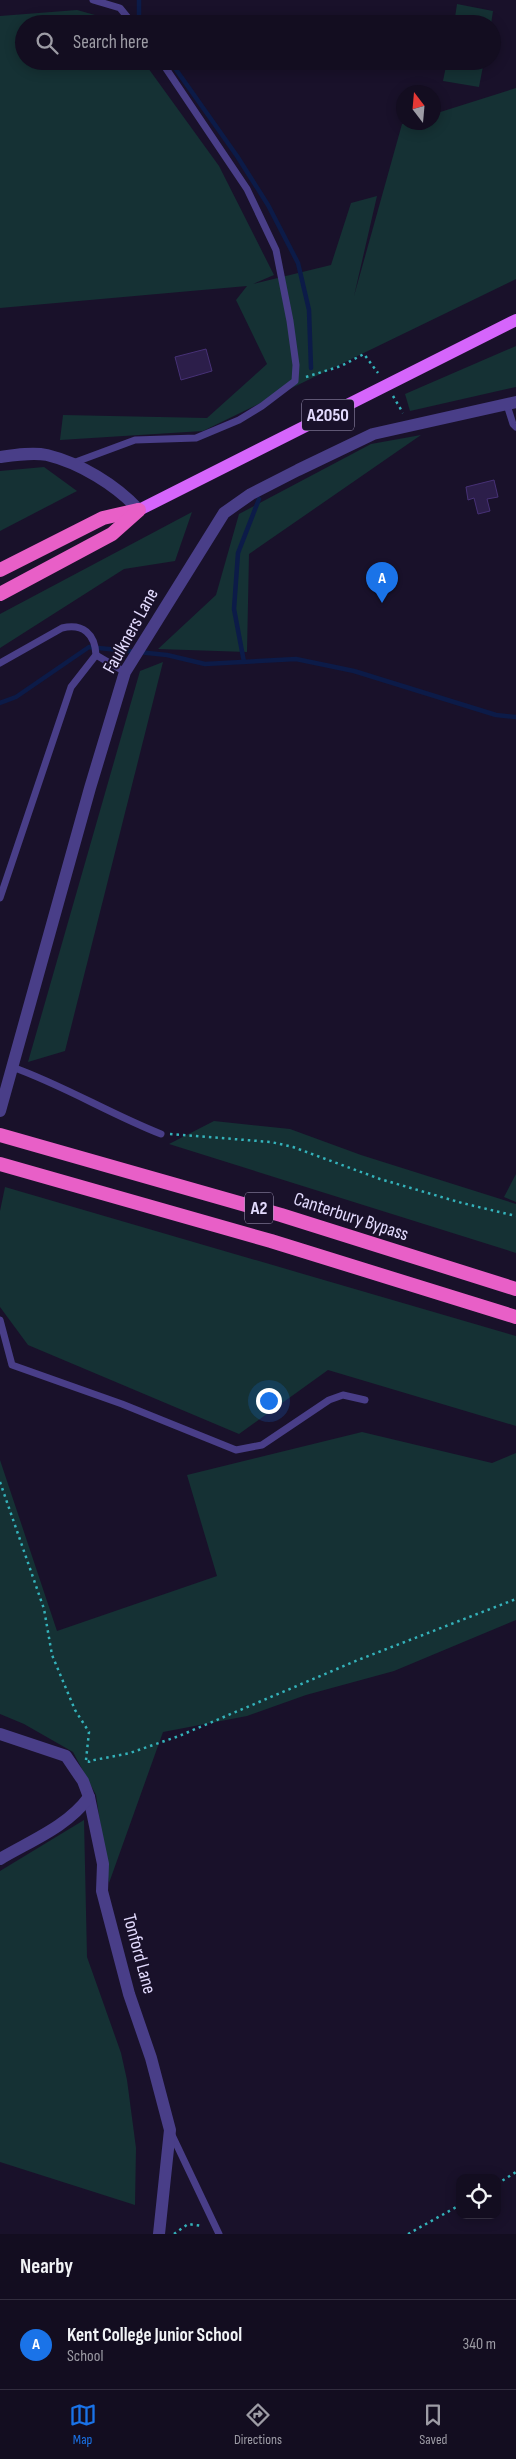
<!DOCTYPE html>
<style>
:root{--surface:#130d20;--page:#201b2d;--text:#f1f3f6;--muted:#9d9ca5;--line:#322d3e;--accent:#1a73e8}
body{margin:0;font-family:"Sofia Sans Condensed",sans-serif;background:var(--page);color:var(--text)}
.controls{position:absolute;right:15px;bottom:15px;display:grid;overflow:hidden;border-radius:10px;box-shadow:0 2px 12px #0003}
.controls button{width:45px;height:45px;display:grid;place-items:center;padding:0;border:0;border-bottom:1px solid var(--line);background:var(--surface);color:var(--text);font:25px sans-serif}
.compass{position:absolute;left:396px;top:85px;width:45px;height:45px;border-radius:50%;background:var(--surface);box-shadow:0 2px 12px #0003;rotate:344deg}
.you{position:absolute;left:268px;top:1400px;width:18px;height:18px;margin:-12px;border:4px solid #fff;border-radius:50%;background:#1a73e8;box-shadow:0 0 0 8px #1a73e833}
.badge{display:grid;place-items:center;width:32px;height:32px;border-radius:50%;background:var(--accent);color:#fff;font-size:16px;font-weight:700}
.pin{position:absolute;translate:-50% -41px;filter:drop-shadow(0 1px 2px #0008)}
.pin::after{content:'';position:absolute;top:26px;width:18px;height:15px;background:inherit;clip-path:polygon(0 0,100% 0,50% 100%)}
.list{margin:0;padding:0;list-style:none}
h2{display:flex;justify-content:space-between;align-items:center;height:65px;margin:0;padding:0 20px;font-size:21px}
h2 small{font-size:16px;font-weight:400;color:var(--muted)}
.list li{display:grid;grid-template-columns:32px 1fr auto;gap:15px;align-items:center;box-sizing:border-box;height:90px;padding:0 20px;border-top:1px solid var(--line)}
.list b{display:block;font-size:19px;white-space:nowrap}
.list p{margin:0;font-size:16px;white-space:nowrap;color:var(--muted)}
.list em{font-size:16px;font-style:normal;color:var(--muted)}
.icon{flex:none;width:28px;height:28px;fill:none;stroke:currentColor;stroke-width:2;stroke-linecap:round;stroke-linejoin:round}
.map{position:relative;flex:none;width:516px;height:2234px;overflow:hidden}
.search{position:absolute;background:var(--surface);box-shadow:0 2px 12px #0003;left:15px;right:15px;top:15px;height:55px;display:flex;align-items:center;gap:12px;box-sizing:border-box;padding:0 18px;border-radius:28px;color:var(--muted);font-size:19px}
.sheet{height:155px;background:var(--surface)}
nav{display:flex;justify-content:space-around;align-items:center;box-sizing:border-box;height:70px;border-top:1px solid var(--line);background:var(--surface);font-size:14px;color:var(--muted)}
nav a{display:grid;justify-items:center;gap:2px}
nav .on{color:var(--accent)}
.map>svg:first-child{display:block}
</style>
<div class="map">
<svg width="516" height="2234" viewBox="0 0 516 2234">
<rect width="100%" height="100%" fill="#19112a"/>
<g fill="#153134">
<path d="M457 4 493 11 491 24H454Z"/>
<path d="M77 10 113 20 115 24H24V61H143L219 166 274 275 253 284 331 265 351 203 377 196 354 296 402 124 434 122V114L516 88V279L203 431 60 440 63 415 207 418 267 364 236 300 247 286 0 308V16Z"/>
<path d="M447 61H484L479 87 443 81Z"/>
<path d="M516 346V387L410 411 405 394Z"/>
<path d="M421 435 249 554 247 652 158 649 216 595 239 514 371 444Z"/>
<path d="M44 467 77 491 0 531V471Z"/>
<path d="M192 512 175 561 124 569 0 648V614Z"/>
<path d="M163 662 65 1051 28 1062 140 671Z"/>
<path d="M214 1121 290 1129 361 1155 516 1204V1253L169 1144Z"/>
<path d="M516 1174V1202L504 1197Z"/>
<path d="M5 1187 516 1336V1426L328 1370 239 1434 28 1345 0 1307V1211Z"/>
<path d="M362 1432 492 1463 516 1453V1620L394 1671 306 1695 247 1716 163 1732 109 1883 96 1795 73 1752 24 1724 0 1714V1460L57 1631 217 1576 187 1475Z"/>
<path d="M84 1820 87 1957 121 2053 127 2080 136 2148 135 2205 0 2162V1871Z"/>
</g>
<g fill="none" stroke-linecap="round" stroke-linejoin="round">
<g stroke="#0c1b48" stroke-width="4.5">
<path d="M139 0V24"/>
<path d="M170 61 237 156 268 205 298 263 309 310 311 368"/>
<path d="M244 662 234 609 238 553 259 499"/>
<path d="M0 703 16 697 89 647 167 655 205 664 296 659 354 671 496 715 516 717"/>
</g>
</g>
<g fill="#2c1e4a" stroke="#473176">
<path d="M206 349 212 371 181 380 175 357Z"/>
<path d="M494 480 498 497 487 499 490 511 478 514 474 498 468 500 466 487Z"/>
</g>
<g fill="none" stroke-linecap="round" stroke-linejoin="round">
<g stroke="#34b2ba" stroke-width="2.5" stroke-dasharray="2.5 4" stroke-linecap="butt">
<path d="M306 377 341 366 364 354 378 373"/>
<path d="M393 396 403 413"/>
<path d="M170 1134 271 1142 293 1147 380 1179 462 1203 516 1216"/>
<path d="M0 1482 44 1609 52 1655 75 1710 89 1732 86 1760"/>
<path d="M89 1763V1761L130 1753 179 1736 358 1660 516 1599"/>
<path d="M497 2184 516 2172"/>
<path d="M174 2234 188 2224 202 2226"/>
<path d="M408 2234 460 2205"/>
</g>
<g stroke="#493e88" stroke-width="7">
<path d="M93 0 120 8 133 24"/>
<path d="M507 405 513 424 516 427"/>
<path d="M73 463 135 440 196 438 239 420 262 406 295 381 296 365 290 321 276 250 247 189 161 61"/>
<path d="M96 655 125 672"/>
<path d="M0 663 62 628C83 623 95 634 96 655L71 687 0 898"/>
<path d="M12 1067C63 1085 110 1114 161 1134"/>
<path d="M0 1320 12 1365 122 1404 236 1450 262 1445 329 1400 343 1395 365 1400"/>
<path d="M172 2135 219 2234"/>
</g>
<g stroke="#493e88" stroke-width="12">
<path d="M0 1111 90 788 125 672 224 513 251 494 298 470 373 434 516 402"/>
<path d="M0 1734 66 1756 83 1781 89 1797 103 1864 102 1891 129 1994 151 2058 170 2130 159 2234"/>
<path d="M0 1859C30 1841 67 1827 89 1797"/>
</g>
<path stroke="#493e88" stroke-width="12" d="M0 457C14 455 33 452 47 455 80 463 116 485 139 510"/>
<path stroke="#d565fb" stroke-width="12" d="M139 510 516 320"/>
<g stroke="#e85fc7" stroke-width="14">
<path d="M0 570 103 518 138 510"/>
<path d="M0 594 112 534 139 510"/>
<path d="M0 1135 281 1215 516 1289"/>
<path d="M0 1164 271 1241 516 1317"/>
</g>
</g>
<g text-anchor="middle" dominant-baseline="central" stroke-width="4" stroke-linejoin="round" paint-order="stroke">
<g fill="#19112a" stroke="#a69ebe" stroke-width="1">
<rect x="302" y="399.5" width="52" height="31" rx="4"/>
<rect x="245" y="1192.5" width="28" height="31" rx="4"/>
</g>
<g font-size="18" font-weight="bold" fill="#e3dbfe">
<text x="328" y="415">A2050</text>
<text x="259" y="1208">A2</text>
</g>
<g font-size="19" fill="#e3dbfe" stroke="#19112a">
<text transform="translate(131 631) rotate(-61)">Faulkners Lane</text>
<text transform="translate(351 1217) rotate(18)">Canterbury Bypass</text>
<text transform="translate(139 1954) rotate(75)">Tonford Lane</text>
</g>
</g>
</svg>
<div class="controls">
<button><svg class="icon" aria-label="locate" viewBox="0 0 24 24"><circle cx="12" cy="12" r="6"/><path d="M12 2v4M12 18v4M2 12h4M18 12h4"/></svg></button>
</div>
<svg class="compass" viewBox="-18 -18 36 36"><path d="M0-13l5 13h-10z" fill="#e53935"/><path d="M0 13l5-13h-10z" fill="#9d9ca5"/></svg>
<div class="you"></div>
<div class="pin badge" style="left:382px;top:603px">A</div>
<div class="search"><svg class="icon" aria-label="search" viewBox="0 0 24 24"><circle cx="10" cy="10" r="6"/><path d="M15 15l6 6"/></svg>Search here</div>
</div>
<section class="sheet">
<h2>Nearby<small></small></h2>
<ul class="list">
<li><span class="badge">A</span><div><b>Kent College Junior School</b><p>School</p></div><em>340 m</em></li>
</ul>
</section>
<nav>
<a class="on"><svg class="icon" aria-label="map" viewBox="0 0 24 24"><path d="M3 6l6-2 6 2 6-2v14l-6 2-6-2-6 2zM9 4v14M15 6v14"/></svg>Map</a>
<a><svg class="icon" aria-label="directions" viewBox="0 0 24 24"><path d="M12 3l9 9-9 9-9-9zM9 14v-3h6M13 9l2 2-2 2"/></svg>Directions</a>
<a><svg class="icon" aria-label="saved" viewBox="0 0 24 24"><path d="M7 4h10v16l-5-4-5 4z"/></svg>Saved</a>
</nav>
